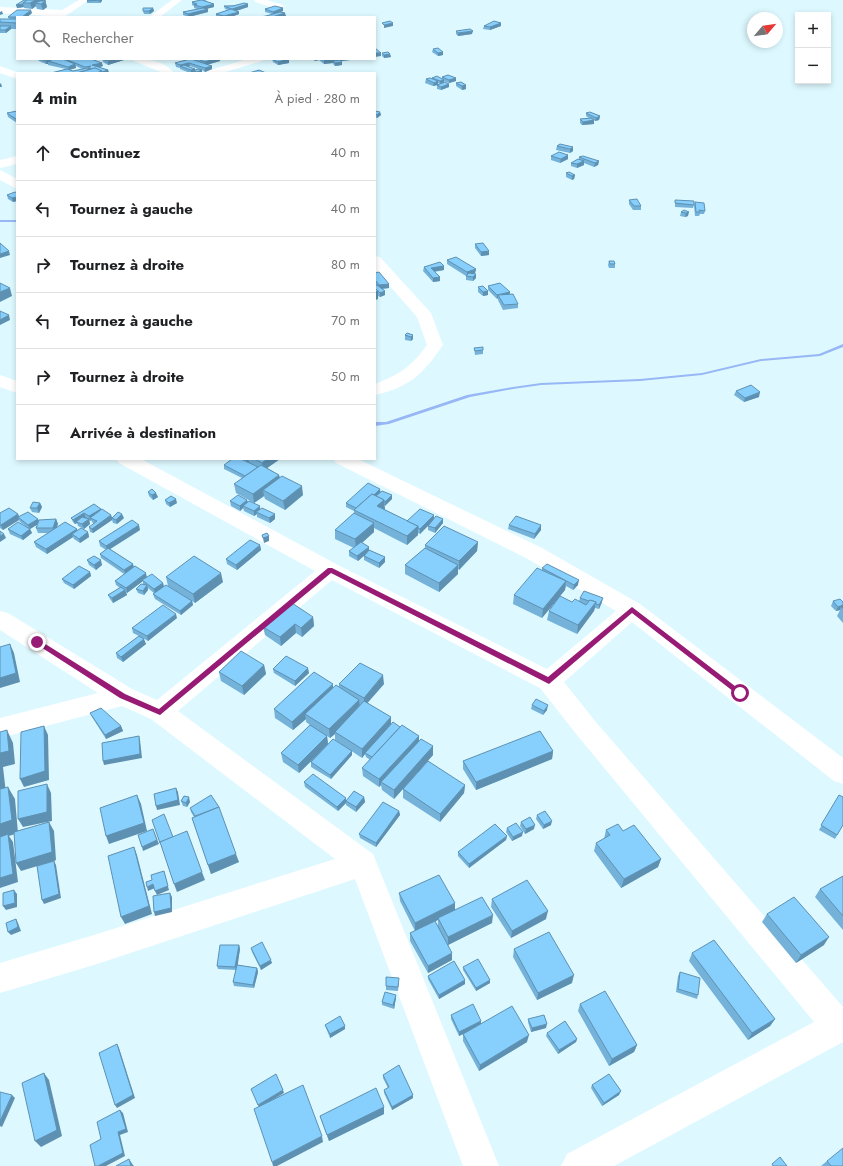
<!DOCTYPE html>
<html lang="fr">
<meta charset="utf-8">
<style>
:root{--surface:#fff;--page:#f6f6f6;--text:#202124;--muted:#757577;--line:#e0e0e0}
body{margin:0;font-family:Jost,sans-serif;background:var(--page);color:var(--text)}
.controls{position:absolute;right:12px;top:12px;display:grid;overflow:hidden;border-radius:0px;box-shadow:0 2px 6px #0003}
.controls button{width:36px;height:36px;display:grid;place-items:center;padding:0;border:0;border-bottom:1px solid var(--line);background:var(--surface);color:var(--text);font:20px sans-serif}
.compass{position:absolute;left:747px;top:12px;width:36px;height:36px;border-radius:50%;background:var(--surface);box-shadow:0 2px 6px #0003;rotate:61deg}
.stop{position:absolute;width:12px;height:12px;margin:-9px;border:3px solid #971b75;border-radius:50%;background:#fff}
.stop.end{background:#971b75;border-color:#fff;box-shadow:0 1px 4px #0008}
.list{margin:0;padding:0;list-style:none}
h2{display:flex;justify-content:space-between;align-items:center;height:52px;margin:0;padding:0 16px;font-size:17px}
h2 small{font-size:13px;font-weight:400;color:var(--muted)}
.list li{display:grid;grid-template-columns:26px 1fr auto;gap:12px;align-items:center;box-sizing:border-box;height:56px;padding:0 16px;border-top:1px solid var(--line)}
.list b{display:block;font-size:15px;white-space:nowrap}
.list em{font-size:13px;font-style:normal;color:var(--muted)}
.icon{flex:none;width:22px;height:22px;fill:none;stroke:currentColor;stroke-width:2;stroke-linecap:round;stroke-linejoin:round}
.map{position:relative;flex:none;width:843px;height:1166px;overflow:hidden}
.search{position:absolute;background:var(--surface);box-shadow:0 2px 6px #0003;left:16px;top:16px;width:360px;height:44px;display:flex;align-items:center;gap:10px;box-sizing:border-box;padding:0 14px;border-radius:0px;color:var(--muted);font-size:15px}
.panel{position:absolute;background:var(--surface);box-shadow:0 2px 6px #0003;left:16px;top:72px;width:360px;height:388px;border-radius:0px}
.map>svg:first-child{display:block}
</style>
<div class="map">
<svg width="843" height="1166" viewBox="0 0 843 1166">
<rect width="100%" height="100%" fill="#ddf9ff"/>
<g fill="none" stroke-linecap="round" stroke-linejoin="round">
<g fill="#97b7f6" fill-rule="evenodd">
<rect x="0" y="220" width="17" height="2"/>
<path d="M843 344V347L820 356 761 361 702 375 640 381 541 385 513 389 470 397 389 424 375 426V422H386L467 395 513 387 541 383 640 379 702 373 761 359 819 354Z"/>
</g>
<g fill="#fff" fill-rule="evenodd">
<path d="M79 0H89L64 17 0 13V7L62 10Z"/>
<path d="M172 0H182L160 17H149Z"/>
<path d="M254 0H267L283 5 284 7 280 10 255 2Z"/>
<path d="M133 59C147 59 165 61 174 73H163L134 61Z"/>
<path d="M247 59H263L262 61 222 73H206L207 71Z"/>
<path d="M0 66 19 73H17V79L0 73Z"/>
<path d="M17 156V164L0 168V160Z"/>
<path d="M0 170 17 179V189L0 180Z"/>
<path d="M375 256 380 257 431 313 443 345C423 374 410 387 375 395V384C399 375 412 366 427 345L417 317 375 269Z"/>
<path d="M0 375 17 381V393L0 387Z"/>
<path d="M116 459H141L338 565 547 669 616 611 526 558 336 463 333 459H358L542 548 640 604 843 758V784L834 781 632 622 564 682 595 721 843 1007V1042L614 1166H561L567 1154 814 1022 577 735 540 688 332 580 178 711 373 854 499 1166H463L355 879 94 965 0 993V963L94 935 335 859 151 719 122 706 0 738V718L98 693 0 630V611L8 613 132 689 157 700 315 571 119 463Z"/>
</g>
</g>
<g fill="#74b2da" fill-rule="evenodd">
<path d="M24 0H45L47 7 43 10 37 9 36 6 32 9 24 8V7L17 8Z"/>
<path d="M88 0H102V1L100 3H87V1Z"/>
<path d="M200 0H207L205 1 214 7 206 9 208 12 189 17 183 15V12L197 9 194 8V6L192 5V2Z"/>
<path d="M248 4V7L236 11 239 12V14L231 17H216V14L228 10 225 9 224 6Z"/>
<path d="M153 8 154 11 150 14H144L143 11Z"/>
<path d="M283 8V11L281 12 286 16H266L272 14 265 12V9Z"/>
<path d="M32 13 27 17H17V29H11L6 33H0V19H9L8 17Z"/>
<path d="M501 23V26L490 30 483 29 484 26Z"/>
<path d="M456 31 472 34 458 36 456 34Z"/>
<path d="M433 49 443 55 438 56 432 52Z"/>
<path d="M382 53 390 54 391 57 384 58 382 56Z"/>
<path d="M38 59H91L103 66 98 67 108 70 109 73H51L66 69 48 65V64H46L39 61ZM76 66 82 69 73 71 69 70 76 68Z"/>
<path d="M102 59 124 60 108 65 103 62Z"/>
<path d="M190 59H220V61L207 65 212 66V69L205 72 202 70V73H190L180 69V68L176 67 175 63ZM188 66H190L201 70H196Z"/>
<path d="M272 59H289V63L278 65 273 62Z"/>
<path d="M312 59H350V60L341 61 342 65 335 66 333 64V63L324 64 319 60 315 61Z"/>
<path d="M442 77 456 81 449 83 444 81V83L449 84V87L441 90 437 89V85L440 84 438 83V85L433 86 425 83 426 79H432V78L442 79Z"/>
<path d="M456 83 466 85V89L462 90 456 86Z"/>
<path d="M17 111V123L8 117 7 113Z"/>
<path d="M375 111 380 112 381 115 377 118H375Z"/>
<path d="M586 113 600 116 599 120 595 121 594 120V124L582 125 580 123V119L589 118 586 116Z"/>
<path d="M560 144 573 151 570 153 556 150 557 146Z"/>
<path d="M568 155V159L560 163 551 160V156Z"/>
<path d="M579 157 599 161 598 165 594 167 584 163V165L577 168 571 166V163L579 159Z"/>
<path d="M566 173 575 175 574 179 572 180 566 177Z"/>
<path d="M17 193V201L13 202 8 199 7 195Z"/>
<path d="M629 200 641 206V210H633L629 204Z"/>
<path d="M675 200 694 205 693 208 675 207Z"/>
<path d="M695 202 705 211 704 214H700L699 216H695L694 206Z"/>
<path d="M684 210 688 216 685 217 680 216 681 212Z"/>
<path d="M475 244 489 251V255L481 256 475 248Z"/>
<path d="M447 260 476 269 475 273 474 274H476V278L473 281 466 280V276L447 264Z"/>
<path d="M609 261 615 264V268H609L608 265Z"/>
<path d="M444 266V270L434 272 440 277V281L433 282 423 271 424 267Z"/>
<path d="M375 271V273L389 288 382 289 385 291V295L380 297 378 296V299L375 300V286H376L375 284Z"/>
<path d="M488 286 510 292V294L518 304V308L503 310 498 300V298L497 299 488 290Z"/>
<path d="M478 287 488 295 483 296 478 292Z"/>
<path d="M405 335H413V339L411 341 405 340Z"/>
<path d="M474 348 483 350V354L475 355Z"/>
<path d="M736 391 759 397 744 402 734 395Z"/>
<path d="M242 459H280L267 468 279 475 280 478 303 495 285 510 265 499 264 496 254 503 236 493 234 484 242 478 224 469V465Z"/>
<path d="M380 489V492L392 499 384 506 385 509H384L407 521 434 515V519H443V523L435 533 428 530V526L429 524 420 534 418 533V535L407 545 374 528V532L362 543 369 547V550L385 557V562L379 568 364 560V556L358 561 349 556V551L354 548 335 539V530L354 513V511L346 507V503Z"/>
<path d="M148 492 158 497 153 500 149 496Z"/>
<path d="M165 500 177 503 170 507 166 504Z"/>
<path d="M247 500 248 502 260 506V509L275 514V519L270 523 257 517V514L254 516 244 511 243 508 240 511 231 506 230 501Z"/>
<path d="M40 503 42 507 39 513 32 512 30 508Z"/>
<path d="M94 504 101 510 112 518H124L117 524 113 523 112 520 93 533 90 532 89 527 94 524 92 522 91 520 90 521 89 520 90 524 84 529 78 526 77 523 75 524 73 522 71 518Z"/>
<path d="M0 513 18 514 19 517 38 519 39 521 56 519 58 524 56 528 77 529V531L88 532 89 537 80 543 74 539 73 537 47 554 36 547 34 542 49 533H38L36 528 38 524 30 529 32 533 23 540 10 534 8 529 27 527 20 522 19 520 3 530 0 528Z"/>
<path d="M509 525H541V530L534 539 508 529Z"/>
<path d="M140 530 110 549 133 564 134 567 147 577 163 583 164 586 190 600 168 586 166 577 223 582 195 603 192 601 193 605 181 615 155 599 153 594H155L148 588V590L144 595 138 593 136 589 143 584V581L127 593 126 592 127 595 113 603 110 599 108 595 120 588 116 585 115 581 124 574 101 558 100 554 106 550 100 546 99 541Z"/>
<path d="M478 542 477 551 459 570 458 569V574L439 592 405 574V565L425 548V545Z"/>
<path d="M260 545 261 550 237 570 227 564 226 559Z"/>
<path d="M87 560 102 565 96 570 89 565Z"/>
<path d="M542 568 578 585 573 590 566 586 565 590 542 618 513 604 514 595 542 570Z"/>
<path d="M90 572 91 576 74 589 64 583 62 579Z"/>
<path d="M580 598 602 602 599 609 595 608 594 611 577 634 547 620 549 611 572 602 579 601Z"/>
<path d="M833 601 843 602V623L837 616 840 610 836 611 831 606Z"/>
<path d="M313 617 314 626 302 637 296 633 281 646 265 635 263 627Z"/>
<path d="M177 618 148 641 141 637 146 644 123 662 117 658 116 653 139 636 133 633 132 628Z"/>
<path d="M264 665 266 674 244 695 221 681 219 672Z"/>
<path d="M273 669 309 673 295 686 274 673Z"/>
<path d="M339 684H384L367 703 391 717V725L400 727 419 736V741L433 755 394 799 382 790 381 785 379 787 363 776 362 768 370 760 366 757 365 754 362 758 335 740V734L330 738 327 736 328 744 352 751V755L331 779 311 767V762L322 751 299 773 283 762 281 753 310 725 306 722V719L293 730 275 718 274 709 333 687H339Z"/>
<path d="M532 705 547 710 543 715 531 709Z"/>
<path d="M90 713 121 726 123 731 106 739 92 717Z"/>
<path d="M553 751 552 759 476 790 463 769V761Z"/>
<path d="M304 782 346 798V800L364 797 365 802 356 812 346 805V803L338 811 305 787Z"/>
<path d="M465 785 464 793 440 822 403 798V789Z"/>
<path d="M839 795 843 825 835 839 819 830Z"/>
<path d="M181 801 190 802 187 807 183 806Z"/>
<path d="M190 808 239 862 211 874 192 818 194 817 191 812Z"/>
<path d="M399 811 400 815 376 847 360 838 359 834Z"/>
<path d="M537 815 551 825 543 829 536 819Z"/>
<path d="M521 822 534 829 525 834 520 826Z"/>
<path d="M507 828 522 836 512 841 506 832Z"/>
<path d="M606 830 623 831 661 859 658 867 621 888 594 851 596 843 604 839Z"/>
<path d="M507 836 506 840 469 868 458 856V852Z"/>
<path d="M843 876V930L815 897 820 889Z"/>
<path d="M399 893 455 910 492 923 448 945 452 960 428 973 410 941V933L415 931 400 901ZM438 920V926L435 921Z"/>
<path d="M492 899 546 919 511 938 491 907Z"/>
<path d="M767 914 824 945 796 963 762 922Z"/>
<path d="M239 945 240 949 237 965 257 968 258 972 254 988 234 986 233 982 236 970 218 969 217 966Z"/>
<path d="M251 948 272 963 261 970 252 952Z"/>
<path d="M514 949 572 983 537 1000 513 957Z"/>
<path d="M692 953 775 1019 770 1026 748 1040 689 961Z"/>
<path d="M463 967 490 983 476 991 463 970Z"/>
<path d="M680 972 698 995 697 999 676 992 678 976Z"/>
<path d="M428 976 465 984 439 999 428 979Z"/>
<path d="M399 982 398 991 386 990V986Z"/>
<path d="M396 995V998L394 1009 382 1005V1002Z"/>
<path d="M580 1004 637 1045 634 1052 609 1066 578 1011Z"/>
<path d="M451 1015 481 1021V1024L527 1042 479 1071 463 1041V1034L471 1030 459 1036 451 1019Z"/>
<path d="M528 1019 546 1028 531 1032 528 1022Z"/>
<path d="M325 1025 345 1026V1029L330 1038 326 1028Z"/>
<path d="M547 1033 577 1039 576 1042 558 1054 546 1036Z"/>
<path d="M383 1075 413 1098 392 1110 384 1093V1090L388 1088 383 1078Z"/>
<path d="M592 1085 619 1095 602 1106 591 1088Z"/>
<path d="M384 1107V1114L329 1141 322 1122 320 1116Z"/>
<path d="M827 1161 843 1166H821Z"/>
</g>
<g fill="#5e91b1">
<path d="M31 0H45L47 7 43 10 41 4 35 3 36 6 32 9 30 3Z"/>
<path d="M99 0H102V1L100 3Z"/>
<path d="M23 4 24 7 17 8 16 5Z"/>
<path d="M214 4V7L202 10V7Z"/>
<path d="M248 4V7L233 12 232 9Z"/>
<path d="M153 8 154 11 150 14 149 11Z"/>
<path d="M283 8V11L273 14V12Z"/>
<path d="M208 9V12L188 17V14Z"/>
<path d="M31 10 32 13 27 17H22Z"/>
<path d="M2 11 3 14 0 15V12Z"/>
<path d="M239 12V14L231 17H224V16Z"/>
<path d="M285 13 286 16 282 17H272Z"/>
<path d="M393 23V26L384 28V25Z"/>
<path d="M501 23V26L490 30V27Z"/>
<path d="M11 26V29L6 33 5 30Z"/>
<path d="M473 31 472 34 458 36V33Z"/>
<path d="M443 52V55L438 56V53Z"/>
<path d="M375 53H381V56L375 57Z"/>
<path d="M390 54 391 57 384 58V55Z"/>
<path d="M53 59 48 61V64H46V61Z"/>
<path d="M117 59H123L124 60 108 65V61Z"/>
<path d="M215 59H220V61L206 65 205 62Z"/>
<path d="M289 59V63L278 65V62Z"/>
<path d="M314 59H319V60L315 61Z"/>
<path d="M324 59H350V60L334 62 333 61V63L324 64Z"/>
<path d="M342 62V65L335 66V63Z"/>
<path d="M102 63 103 66 93 69 92 65Z"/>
<path d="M189 63 190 66 184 68 180 66V65Z"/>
<path d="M75 64 76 68 69 70 68 67Z"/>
<path d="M212 66V69L205 72V68Z"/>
<path d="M195 69 196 72 193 71 194 73H191V70Z"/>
<path d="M108 70 109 73H96Z"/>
<path d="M202 70V73H197V72Z"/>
<path d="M456 78V81L449 83V80Z"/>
<path d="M444 80V83L440 84V81Z"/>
<path d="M438 81V85L433 86 434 83Z"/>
<path d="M1 83 2 87H0V84Z"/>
<path d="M449 84V87L441 90V87Z"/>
<path d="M466 85V89L462 90V86Z"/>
<path d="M380 112 381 115 377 118V115Z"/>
<path d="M600 116 599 120 595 121 596 118Z"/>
<path d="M594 120V124L582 125 583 122Z"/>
<path d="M573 147V151L570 153V149Z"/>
<path d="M568 155V159L560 163 561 159Z"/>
<path d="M584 161V165L577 168V164Z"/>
<path d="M599 161 598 165 594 167 595 163Z"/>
<path d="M575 175 574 179 572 180V176Z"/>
<path d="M17 197V201L13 202 12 198Z"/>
<path d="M689 212 688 216 685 217 686 213Z"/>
<path d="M9 251 10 255 0 258V254Z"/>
<path d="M489 251V255L481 256V252Z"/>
<path d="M444 266V270L431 272V268Z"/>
<path d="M476 269 475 273 468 276H467V272Z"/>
<path d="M476 274V278L473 281V277Z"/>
<path d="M440 277V281L433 282V278Z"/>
<path d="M389 284V288L379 289V285Z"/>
<path d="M10 288 12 296 0 302V292Z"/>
<path d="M378 291V299L375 300V292Z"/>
<path d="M385 291V295L380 297V293Z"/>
<path d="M488 291V295L483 296V292Z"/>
<path d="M510 292 509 296 498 295V298L497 299V295Z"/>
<path d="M9 315 10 320 0 325V320Z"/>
<path d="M413 335V339L411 341V337Z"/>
<path d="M760 392 759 397 744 402 745 398Z"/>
<path d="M246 459H248L249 462 247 463Z"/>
<path d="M267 459H280L263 471 262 463Z"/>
<path d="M279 475 281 483 263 490 264 496 254 503 253 494Z"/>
<path d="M302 486 303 495 285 510 283 501Z"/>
<path d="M380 489 381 494 358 508Z"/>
<path d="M156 493 158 497 153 500 152 495Z"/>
<path d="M392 495V499L385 506V502Z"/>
<path d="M176 499 177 503 170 507 169 503Z"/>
<path d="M247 500 248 504 243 506V508L240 511V506Z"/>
<path d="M384 500 385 509 377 515V506Z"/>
<path d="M40 503 42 507 39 513 37 508Z"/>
<path d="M260 506V511L256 512 257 514 254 516V511Z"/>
<path d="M101 509 102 514 90 518 91 520 90 521 89 516Z"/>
<path d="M84 513 86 518 76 522 77 523 75 524 73 520Z"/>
<path d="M18 514 20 518 18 517 19 520 3 530 1 525Z"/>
<path d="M122 514 124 518 117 524 116 520Z"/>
<path d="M275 514V519L270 523 269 518Z"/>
<path d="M111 515 113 519 112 518V520L93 533 92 529Z"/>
<path d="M434 515V520L420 534V529Z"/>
<path d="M38 519 40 523 30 529 32 533 23 540 21 536 30 529 28 525Z"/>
<path d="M56 519 58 524 55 532 53 528Z"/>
<path d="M89 519 90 524 84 529 82 524Z"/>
<path d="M443 519V523L435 533V528Z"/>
<path d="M374 523V532L356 548 355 539Z"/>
<path d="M139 525 140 530 107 551 106 546Z"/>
<path d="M541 525V530L534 539 535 534Z"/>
<path d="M418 526V535L407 545V536Z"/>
<path d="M77 529 78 533 72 534 73 537 47 554 46 549Z"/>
<path d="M88 532 89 537 80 543 79 539Z"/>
<path d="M4 534 6 538 0 542V536Z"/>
<path d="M269 536V541L264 543 263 538Z"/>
<path d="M478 542 477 551 459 570V561Z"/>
<path d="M260 545 261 550 237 570 236 565Z"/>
<path d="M369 547V551L358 561 357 556Z"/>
<path d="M385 557V562L379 568V563Z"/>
<path d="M101 560 102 565 96 570 94 565Z"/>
<path d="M133 564 134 569 126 575 124 570Z"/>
<path d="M458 565V574L439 592V583Z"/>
<path d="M90 572 91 576 74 589 73 585Z"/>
<path d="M146 573 147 578 142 580 143 581 127 593 126 588Z"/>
<path d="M221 573 223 582 195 603 193 594Z"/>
<path d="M579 580 578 585 573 590 574 585Z"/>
<path d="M566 581 565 590 542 618 543 609Z"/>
<path d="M163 583 164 588 155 594 154 589Z"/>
<path d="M147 585 148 590 144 595 143 591Z"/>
<path d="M125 590 127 595 113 603 112 598Z"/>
<path d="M603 598 602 602 599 609V605Z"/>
<path d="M192 601 193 605 181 615 180 611Z"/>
<path d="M596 602 594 611 577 634 578 625Z"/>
<path d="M843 605V609L841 607 840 610 836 611 838 607Z"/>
<path d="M176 614 177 618 148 641 147 636Z"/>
<path d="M313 617 314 626 302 637 301 628Z"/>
<path d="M295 624 296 633 281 646 280 637Z"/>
<path d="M144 639 146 644 123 662 121 657Z"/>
<path d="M10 644 14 653 20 682 0 688V678Z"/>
<path d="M264 665 266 674 244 695 242 686Z"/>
<path d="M308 668 309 673 295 686V681Z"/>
<path d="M383 675 384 684 364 707V698Z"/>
<path d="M333 684V693L305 714 306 719 293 730 292 722Z"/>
<path d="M359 700 360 708 335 732V734L330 738 329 729Z"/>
<path d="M548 705 547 710 543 715 544 711Z"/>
<path d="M391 717V726L365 753V754L362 758V749Z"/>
<path d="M44 726 48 735 49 780 24 787 20 779Z"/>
<path d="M121 726 123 731 106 739 105 735Z"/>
<path d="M7 730 13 743 15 764 3 767 7 802 0 790V753Z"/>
<path d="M139 736 140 740 142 758 104 765 103 761Z"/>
<path d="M327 736 328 744 299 773 298 765Z"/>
<path d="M419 736V744L381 782V785L379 787V779Z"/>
<path d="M433 746V755L394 799V790Z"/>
<path d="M352 751V755L331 779 330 775Z"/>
<path d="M553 751 552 759 476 790V782Z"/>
<path d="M47 784 51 793 52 821 23 827 18 819Z"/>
<path d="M465 785 464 793 440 822V814Z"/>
<path d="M8 787 15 799 18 833 9 836 13 842 18 882 0 888V824Z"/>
<path d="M176 788 178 792 180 805 157 810 156 806Z"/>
<path d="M137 795 141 804 147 831 109 844 106 836Z"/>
<path d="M189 797 190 802 187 807 186 803Z"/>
<path d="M364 797 365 802 356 812V807Z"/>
<path d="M346 798V803L338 811 337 807Z"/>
<path d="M399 811 400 815 376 847V843Z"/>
<path d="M552 821 551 825 543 829 544 825Z"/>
<path d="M49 822 54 831 56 860 54 861 56 865 61 898 44 904 42 900 54 861 21 871 16 863Z"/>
<path d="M535 825 534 829 525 834 526 829Z"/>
<path d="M153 829 159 844 143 851 142 847Z"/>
<path d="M523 832 522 836 512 841 513 837Z"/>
<path d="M507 836 506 840 469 868V864Z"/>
<path d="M134 847 137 855 152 914 125 924 121 917Z"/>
<path d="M236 854 239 862 211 874 208 865Z"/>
<path d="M661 859 658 867 621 888 624 879Z"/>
<path d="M164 871 169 890 157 895 155 891Z"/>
<path d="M202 872 205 880 177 892 174 884Z"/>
<path d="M153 884 155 888 148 891 147 887Z"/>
<path d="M14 890 17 894V907L6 910 3 906Z"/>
<path d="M170 893 172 897V912L155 916 154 912Z"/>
<path d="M455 903V911L438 918V920L415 931V923Z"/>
<path d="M548 911 546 919 511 938 512 931Z"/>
<path d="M493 915 492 923 448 945V937Z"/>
<path d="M16 919 18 923 21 931 11 935 8 932Z"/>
<path d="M829 937 824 945 796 963 801 955Z"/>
<path d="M239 945 240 949 237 970 235 967Z"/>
<path d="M452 953V960L428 973V966Z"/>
<path d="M271 960 272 963 261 970 260 966Z"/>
<path d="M257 968 258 972 254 988 253 985Z"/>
<path d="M574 975 572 983 537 1000 538 993Z"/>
<path d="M465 980V984L439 999V995Z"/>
<path d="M490 980V983L476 991V988Z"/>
<path d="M396 995V998L394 1009 393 1005Z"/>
<path d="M775 1019 770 1026 748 1040 752 1033Z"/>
<path d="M481 1021V1025L459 1036V1032Z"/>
<path d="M547 1024 546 1028 531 1032 532 1028Z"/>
<path d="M345 1026V1029L330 1038V1034Z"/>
<path d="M529 1035 527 1042 479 1071 480 1065Z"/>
<path d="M577 1039 576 1042 558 1054 559 1050Z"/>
<path d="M117 1044 119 1048 135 1098 117 1108 115 1105Z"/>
<path d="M637 1045 634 1052 609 1066 612 1059Z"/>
<path d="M44 1073 49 1080 62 1136 41 1147 35 1141Z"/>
<path d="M283 1090 284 1093 259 1108 258 1105Z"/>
<path d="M621 1091 619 1095 602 1106 604 1103Z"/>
<path d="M12 1095 15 1098 2 1127 0 1126V1121Z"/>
<path d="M413 1095V1098L392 1110V1107Z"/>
<path d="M384 1107V1114L329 1141 327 1135Z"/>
<path d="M120 1110 123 1113 128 1132 120 1135 125 1156 106 1166H98L118 1132Z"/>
<path d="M322 1136 323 1142 277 1166H273L272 1162Z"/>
<path d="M129 1159 133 1165 134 1166H131Z"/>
</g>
<g fill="#87cffd" stroke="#5e91b1">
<path d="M24 0H27L23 3V4L16 5Z"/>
<path d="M27 0H36L30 3H23Z"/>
<path d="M88 0H99L87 1Z"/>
<path d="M201 0H202L214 4 202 7 194 5 197 4 192 2Z"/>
<path d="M40 1H46L41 4 35 3Z"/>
<path d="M244 3 248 4 232 9 224 6H233Z"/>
<path d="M275 6 283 8 273 12 265 9Z"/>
<path d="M143 8H153L149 11H143Z"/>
<path d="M203 8 208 9 188 14 183 12Z"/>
<path d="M231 9 239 12 224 16 216 14Z"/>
<path d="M17 10H31L22 17H8Z"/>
<path d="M280 12 285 13 272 17H260L266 16Z"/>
<path d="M0 19H17V23L0 22Z"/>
<path d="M390 21 393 23 384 25 382 23Z"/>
<path d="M494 21 501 23 490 27 484 26Z"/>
<path d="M0 26H11L5 30H0Z"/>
<path d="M470 29 473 31 458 33 456 31Z"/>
<path d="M375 48 381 53H375Z"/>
<path d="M438 48 443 52 438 53 433 49Z"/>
<path d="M388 52 390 54 384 55 382 53Z"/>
<path d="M41 59H53L46 61Z"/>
<path d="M54 59H63L75 64 68 67 48 61Z"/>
<path d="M65 59H91L102 63 92 65 108 70 102 72 95 68 92 69 88 67 91 66 85 67Z"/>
<path d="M102 59H117L108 61Z"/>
<path d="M190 59H191L212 66 205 68 189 63 180 65 175 63Z"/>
<path d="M198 59H215L205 62Z"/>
<path d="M272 59H289L278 62Z"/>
<path d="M340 60 342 62 335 63 333 61Z"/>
<path d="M184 65 195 69 191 70 180 66Z"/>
<path d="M87 68 90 69 77 73H51L67 69 73 71Z"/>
<path d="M95 68 102 71 96 73H77Z"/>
<path d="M198 69 202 70 197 72 193 71Z"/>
<path d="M259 70 266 73H249Z"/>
<path d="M448 75 456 78 449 80 442 77Z"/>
<path d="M437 76 444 80 440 81 432 78Z"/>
<path d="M430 78 438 81 434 83 426 79Z"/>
<path d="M445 82 449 84 441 87 437 85Z"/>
<path d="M461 82 466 85 462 86 456 83Z"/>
<path d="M17 111V119H16L7 113Z"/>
<path d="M375 111 380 112 377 115 375 114Z"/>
<path d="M590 112 600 116 596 118 586 113Z"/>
<path d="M591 118 594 120 583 122 580 119Z"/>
<path d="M560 144 573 147 570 149 557 146Z"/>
<path d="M559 152 568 155 561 159 551 156Z"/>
<path d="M583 156 599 161 595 163 579 157Z"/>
<path d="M578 159 584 161 577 164 571 163Z"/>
<path d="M569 172 575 175 572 176 566 173Z"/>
<path d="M15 192 17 193V197L12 198 7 195Z"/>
<path d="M637 199 641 206H634L629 200Z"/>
<path d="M675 200 694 201V205L675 203Z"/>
<path d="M695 202 704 203 705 211 699 210 700 212H696Z"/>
<path d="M684 210 689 212 686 213 681 212Z"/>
<path d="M0 243 9 251 0 254Z"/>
<path d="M483 243 489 251 481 252 475 244Z"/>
<path d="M456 257 476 269 467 272 447 260Z"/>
<path d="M609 261H614L615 264H610Z"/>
<path d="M440 262 444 266 431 268 440 277 433 278 424 267Z"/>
<path d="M379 272 389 284 379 285 375 280V273Z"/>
<path d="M469 273 476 274 473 277 466 276Z"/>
<path d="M0 283 10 288 0 292Z"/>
<path d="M500 283 510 292 497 295 488 286Z"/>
<path d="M377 285 385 291 380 293 375 288V286Z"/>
<path d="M483 286 488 291 483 292 478 287Z"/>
<path d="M375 288 378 291 375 292Z"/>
<path d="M513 294 518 304 504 305 498 295Z"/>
<path d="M0 311 9 315 0 320Z"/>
<path d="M407 333 413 335 411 337 405 335Z"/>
<path d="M483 347V350L475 351 474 348Z"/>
<path d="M751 385 760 392 745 398 736 391Z"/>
<path d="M232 459H241L258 467 245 476 224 465Z"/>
<path d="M255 459H267L262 463Z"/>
<path d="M261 465 279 475 253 494 234 484Z"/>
<path d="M282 476 302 486 283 501 263 490Z"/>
<path d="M368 483 380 489 374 495 372 494 356 508 346 503Z"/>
<path d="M152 489 156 493 152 495 148 492Z"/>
<path d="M382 491 392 495 385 502 384 500 376 496Z"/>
<path d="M372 494 384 500 377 506 418 526 407 536 354 510Z"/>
<path d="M238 495 247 500 240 506 230 501Z"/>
<path d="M171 496 176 499 169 503 165 500Z"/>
<path d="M249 501 260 506 254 511 243 506Z"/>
<path d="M33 502 40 503 37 508H30Z"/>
<path d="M94 504 101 509 89 516 84 513 73 520 71 518Z"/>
<path d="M9 508 18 514 1 525H0V513Z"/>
<path d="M262 508 275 514 269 518 256 512Z"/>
<path d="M102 509 111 515 92 529 89 527 97 521 90 518Z"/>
<path d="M420 509 434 515 420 529 418 528V526L407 521Z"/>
<path d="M28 512 38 519 28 525 18 517Z"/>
<path d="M118 512 122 514 116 520 112 518Z"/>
<path d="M354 513 374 523 355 539 335 530Z"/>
<path d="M436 516 443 519 435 528 428 526Z"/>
<path d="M516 516 541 525 535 534 509 525Z"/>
<path d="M82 517 89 519 82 524 76 522Z"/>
<path d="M56 519 53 528H36L39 520Z"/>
<path d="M132 520 139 525 106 546 99 541Z"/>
<path d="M18 522 30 529 21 536 8 529Z"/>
<path d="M65 522 77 529 46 549 34 542Z"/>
<path d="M444 526 478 542 459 561 425 545Z"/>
<path d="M81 528 88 532 79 539 72 534Z"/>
<path d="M0 531 4 534 0 536Z"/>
<path d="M267 533 269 536 263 538 262 535Z"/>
<path d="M250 540 260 545 236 565 226 559Z"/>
<path d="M361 542 369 547 357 556 349 551Z"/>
<path d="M108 548 133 564 124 570 100 554Z"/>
<path d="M425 548 458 565 439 583 405 565Z"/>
<path d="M369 550 385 557 379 563 364 556Z"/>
<path d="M94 556 101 560 94 565 87 560Z"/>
<path d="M194 556 221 573 193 594 166 577Z"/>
<path d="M547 564 579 580 574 585 542 568Z"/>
<path d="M79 566 90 572 73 585 62 579Z"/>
<path d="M135 566 146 573 126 588 115 581Z"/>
<path d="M537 568 566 581 543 609 514 595Z"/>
<path d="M152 574 163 583 154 589 142 580Z"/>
<path d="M141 584 147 585 143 591 136 589Z"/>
<path d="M166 585 192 601 180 611 153 594Z"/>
<path d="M121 587 125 590 112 598 108 595Z"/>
<path d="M584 591 603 598 599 605 596 604V602L590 600 589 601 580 598Z"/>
<path d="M560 596 572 602 575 599 586 605 590 600 596 602 578 625 549 611Z"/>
<path d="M840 599 843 602V605L838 607 833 601Z"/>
<path d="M292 603 313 617 301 628 295 624 280 637 263 627Z"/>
<path d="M163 605 176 614 147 636 132 628Z"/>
<path d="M139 636 144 639 121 657 116 653Z"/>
<path d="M10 644 16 673 0 678V647Z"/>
<path d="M241 651 264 665 242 686 219 672Z"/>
<path d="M286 656 308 668 295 681 273 669Z"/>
<path d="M360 663 383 675 364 698 339 684Z"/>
<path d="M314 672 333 684 292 722 274 709Z"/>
<path d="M336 685 359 700 329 729 305 714Z"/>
<path d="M536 699 548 705 544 711 532 705Z"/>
<path d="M364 701 391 717 362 749 335 732Z"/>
<path d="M101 708 121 726 105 735 90 713Z"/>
<path d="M393 722 400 727 372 757 365 753Z"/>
<path d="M310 725 327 736 298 765 281 753Z"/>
<path d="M402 725 419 736 379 779 362 768Z"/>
<path d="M44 726 45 771 20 779 21 732Z"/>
<path d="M7 730 9 751 0 753V732Z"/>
<path d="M540 731 553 751 476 782 463 761Z"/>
<path d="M139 736 140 754 103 761 102 743Z"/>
<path d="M333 739 352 751 330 775 311 762Z"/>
<path d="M421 739 433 746 394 790 381 782Z"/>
<path d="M428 761 465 785 440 814 403 789Z"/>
<path d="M313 774 346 798 337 807 304 782Z"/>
<path d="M47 784V812L18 819V791Z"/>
<path d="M8 787 12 820 0 824V789Z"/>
<path d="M176 788 178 800 156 806 154 794Z"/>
<path d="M354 791 364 797 356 807 346 801Z"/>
<path d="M137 795 144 823 106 836 100 808Z"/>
<path d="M211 795 219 807 195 816 190 808Z"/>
<path d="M839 795 843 797V825L837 835 821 825Z"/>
<path d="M184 796 189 797 186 803 181 801Z"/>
<path d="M383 802 399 811 376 843 359 834Z"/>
<path d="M219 807 236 854 208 865 192 818Z"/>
<path d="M545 811 552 821 544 825 537 815Z"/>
<path d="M164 814 173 837 160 842V843L152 820Z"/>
<path d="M530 817 535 825 526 829 521 822Z"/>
<path d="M49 822 52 852 16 863 14 832Z"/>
<path d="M516 823 523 832 513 837 507 828Z"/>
<path d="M495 824 507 836 469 864 458 852Z"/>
<path d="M618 824 623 831 634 825 661 859 624 879 596 843 610 835 606 830Z"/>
<path d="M153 829 157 840 142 847 138 835Z"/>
<path d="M187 831 202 872 174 884 160 842Z"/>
<path d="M8 834 13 874 0 878V837Z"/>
<path d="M134 847 149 906 121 917 108 856Z"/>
<path d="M54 861 59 894 42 900 37 866Z"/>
<path d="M164 871 168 886 155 891 153 884 147 887 146 882 152 880 151 875Z"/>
<path d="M439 875 455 903 415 923 399 893Z"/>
<path d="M843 876V916L820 889Z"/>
<path d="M527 880 548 911 512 931 492 899Z"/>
<path d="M14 890 15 903 3 906V893Z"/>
<path d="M170 893 171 908 154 912 153 896Z"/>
<path d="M482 897 493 915 448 937 438 918Z"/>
<path d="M794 897 829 937 801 955 767 914Z"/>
<path d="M16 919 18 927 8 932 6 923Z"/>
<path d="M435 921 452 953 428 966 410 933Z"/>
<path d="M549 932 574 975 538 993 514 949Z"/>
<path d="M714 940 775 1019 752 1033 692 953Z"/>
<path d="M262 942 271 960 260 966 251 948Z"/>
<path d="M220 945H239L235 967 217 966Z"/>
<path d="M478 959 490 980 476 988 463 967Z"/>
<path d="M454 961 465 980 439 995 428 976Z"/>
<path d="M237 965 257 968 253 985 233 982Z"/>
<path d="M680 972 700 978 698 995 678 989Z"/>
<path d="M386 977 399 978 398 987 386 986Z"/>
<path d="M605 991 637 1045 612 1059 580 1004Z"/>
<path d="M385 992 396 995 393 1005 382 1002Z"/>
<path d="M473 1004 481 1021 459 1032 451 1015Z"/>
<path d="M512 1006 529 1035 480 1065 463 1034Z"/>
<path d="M544 1015 547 1024 532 1028 528 1019Z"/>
<path d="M340 1016 345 1026 330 1034 325 1025Z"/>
<path d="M565 1021 577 1039 559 1050 547 1033Z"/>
<path d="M117 1044 133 1095 115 1105 99 1053Z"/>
<path d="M399 1065 413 1095 392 1107 384 1090 389 1087 383 1075Z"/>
<path d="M44 1073 57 1130 35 1141 22 1083Z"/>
<path d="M276 1074 283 1090 258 1105 251 1089Z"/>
<path d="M609 1074 621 1091 604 1103 592 1085Z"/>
<path d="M303 1085 322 1136 272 1162 254 1109Z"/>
<path d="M376 1088 384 1107 327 1135 320 1116Z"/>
<path d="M0 1092 12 1095 0 1121Z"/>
<path d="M120 1110 126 1129 118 1132 123 1153 98 1166H95L90 1145 101 1139 97 1122Z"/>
<path d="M843 1148V1166H831L827 1161Z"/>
<path d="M780 1157 787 1166H773L772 1164Z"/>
<path d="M129 1159 131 1166H116Z"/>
</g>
<path fill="#971b75" d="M328 568H332L548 677 632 607 744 693 740 696 738 695 632 613 549 684 331 573 160 715 120 698 33 642 34 640H39L125 694 159 709Z"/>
</svg>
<div class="controls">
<button>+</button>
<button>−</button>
</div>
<svg class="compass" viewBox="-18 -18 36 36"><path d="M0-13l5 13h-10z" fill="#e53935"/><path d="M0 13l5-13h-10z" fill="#757577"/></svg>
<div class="stop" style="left:740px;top:693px"></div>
<div class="stop end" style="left:37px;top:642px"></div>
<div class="search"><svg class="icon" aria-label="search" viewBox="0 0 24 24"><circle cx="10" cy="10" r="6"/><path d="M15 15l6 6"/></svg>Rechercher</div>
<section class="panel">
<h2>4 min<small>À pied · 280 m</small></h2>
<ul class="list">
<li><svg class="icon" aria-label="ahead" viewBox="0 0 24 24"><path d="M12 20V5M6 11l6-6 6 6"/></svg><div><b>Continuez</b></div><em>40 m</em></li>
<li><svg class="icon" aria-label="left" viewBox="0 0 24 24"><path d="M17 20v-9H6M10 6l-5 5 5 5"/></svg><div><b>Tournez à gauche</b></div><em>40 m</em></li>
<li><svg class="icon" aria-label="right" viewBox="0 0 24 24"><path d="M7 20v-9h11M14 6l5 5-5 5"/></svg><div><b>Tournez à droite</b></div><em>80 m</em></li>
<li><svg class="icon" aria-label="left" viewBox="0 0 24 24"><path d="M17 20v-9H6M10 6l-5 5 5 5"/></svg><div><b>Tournez à gauche</b></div><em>70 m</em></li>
<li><svg class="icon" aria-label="right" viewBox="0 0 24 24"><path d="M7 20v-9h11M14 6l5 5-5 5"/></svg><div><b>Tournez à droite</b></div><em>50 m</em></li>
<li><svg class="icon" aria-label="arrive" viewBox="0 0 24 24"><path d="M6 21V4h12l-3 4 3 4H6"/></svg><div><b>Arrivée à destination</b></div></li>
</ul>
</section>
</div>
